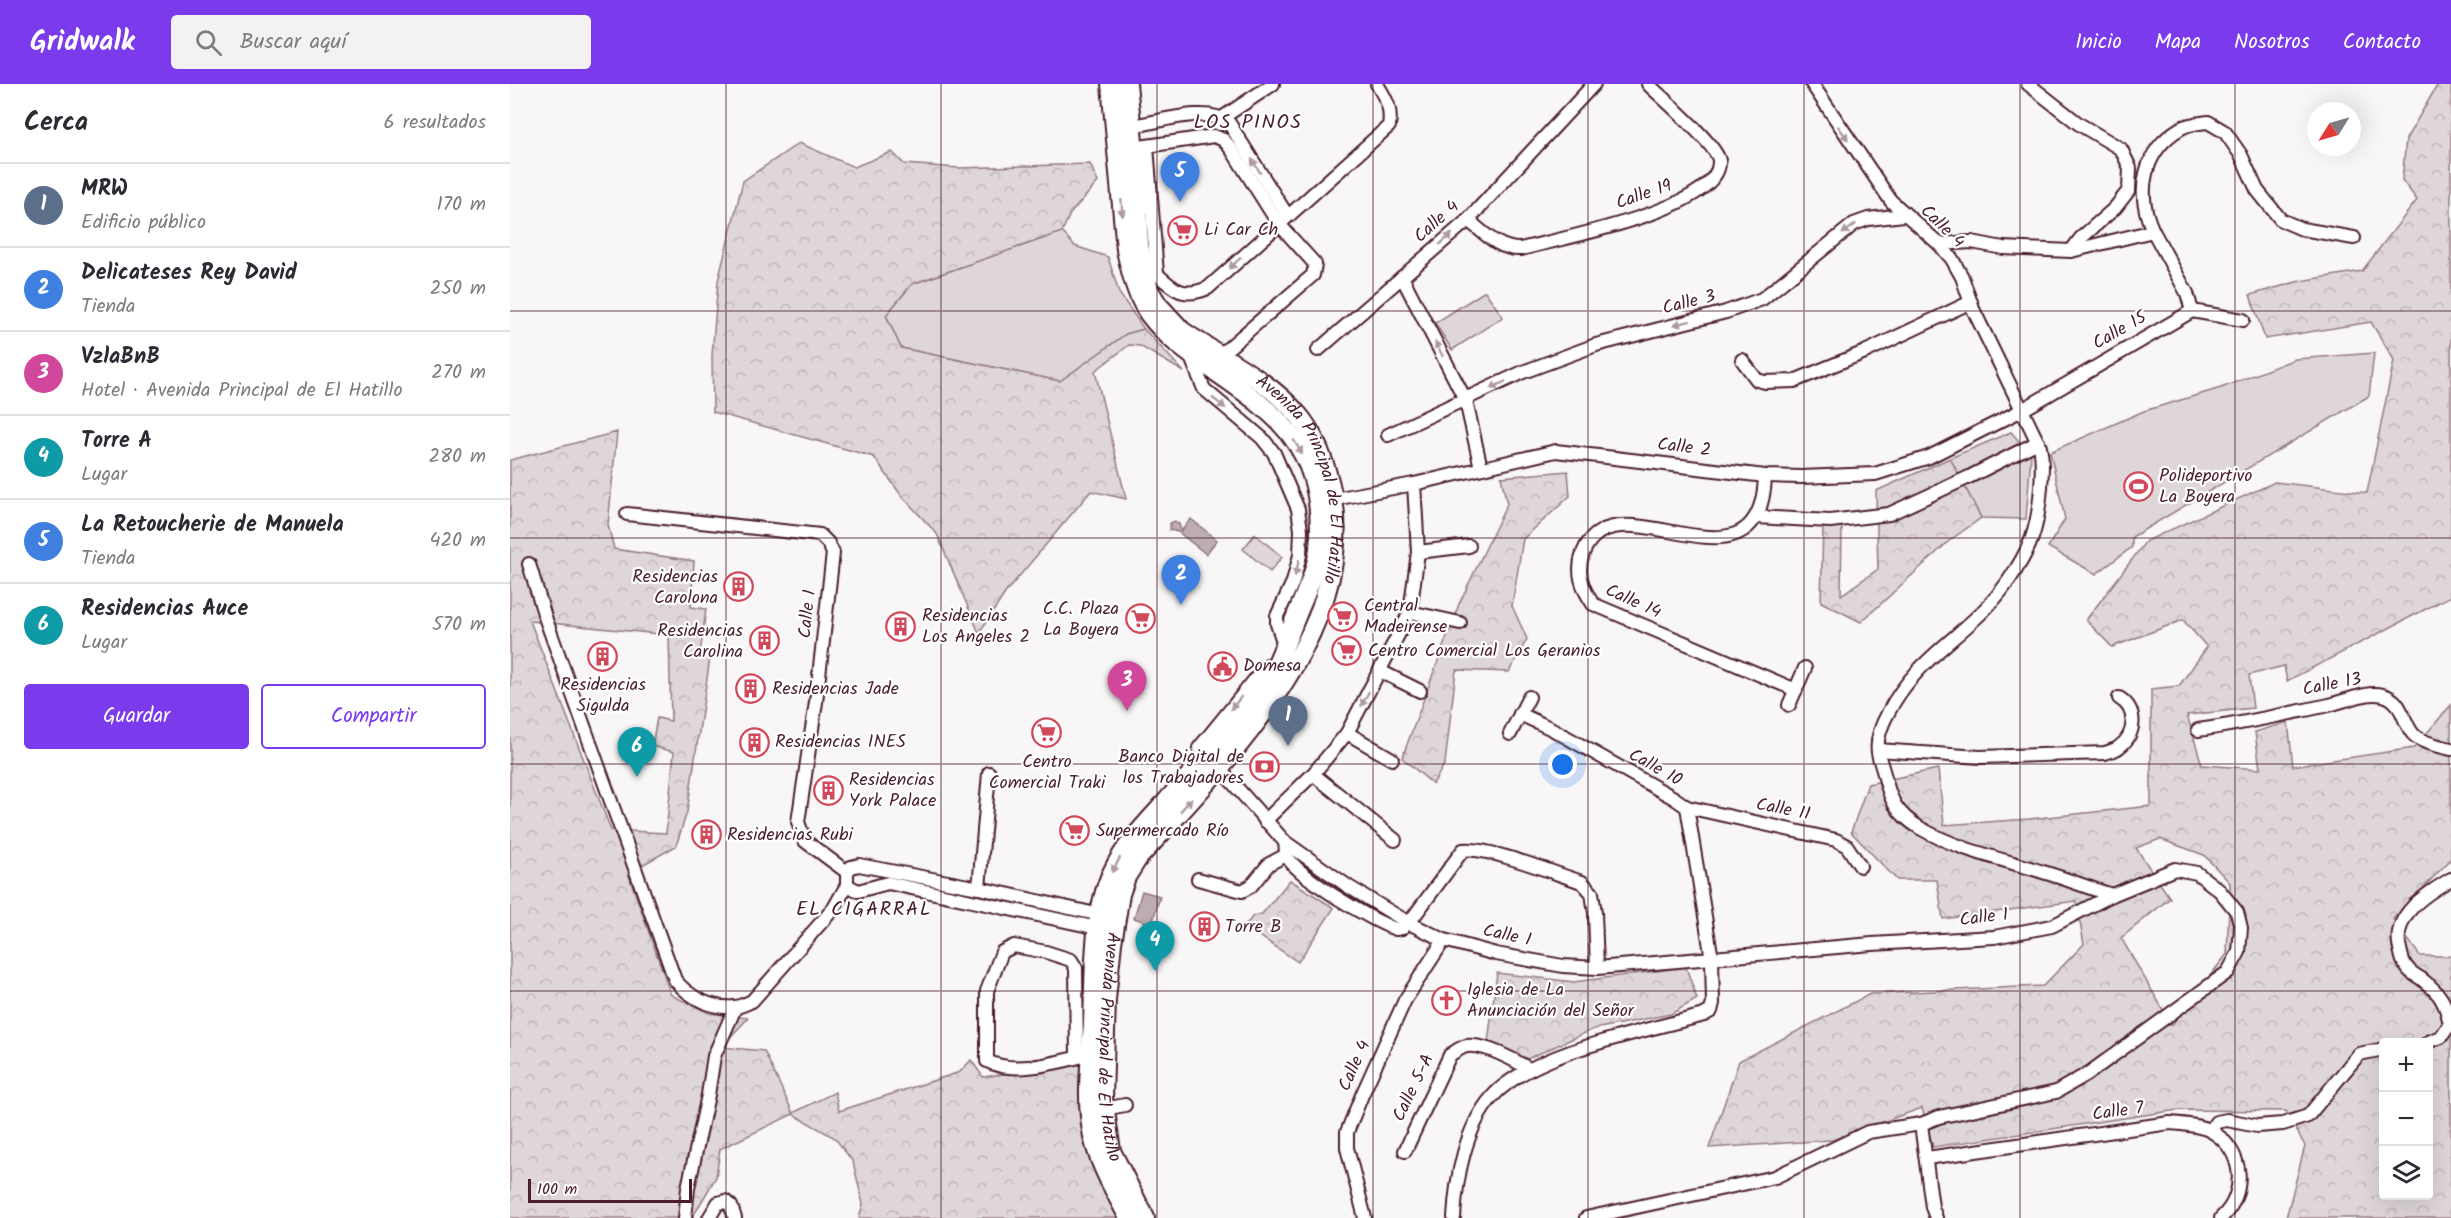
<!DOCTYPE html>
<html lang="es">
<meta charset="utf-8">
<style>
:root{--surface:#fff;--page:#f2f2f3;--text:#2b2b33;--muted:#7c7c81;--line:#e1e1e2;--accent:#7c3aed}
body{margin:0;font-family:Kalam,sans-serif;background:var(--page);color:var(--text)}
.controls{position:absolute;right:18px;bottom:18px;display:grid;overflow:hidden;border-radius:6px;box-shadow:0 6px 24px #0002}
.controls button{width:54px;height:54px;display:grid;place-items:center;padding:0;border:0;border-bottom:2px solid var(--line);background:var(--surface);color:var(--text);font:30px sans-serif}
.compass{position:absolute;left:1797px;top:18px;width:54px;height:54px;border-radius:50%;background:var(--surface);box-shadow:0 6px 24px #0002;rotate:233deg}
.scale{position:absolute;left:18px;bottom:15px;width:164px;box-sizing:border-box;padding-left:6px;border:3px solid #4a1f2b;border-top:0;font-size:16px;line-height:21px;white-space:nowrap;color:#4a1f2b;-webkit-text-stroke:4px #fff;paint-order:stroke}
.you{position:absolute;left:1053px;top:681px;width:21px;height:21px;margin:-15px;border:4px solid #fff;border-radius:50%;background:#1a73e8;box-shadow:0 0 0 9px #1a73e833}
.badge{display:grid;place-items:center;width:39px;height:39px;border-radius:50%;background:var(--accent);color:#fff;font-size:20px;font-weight:700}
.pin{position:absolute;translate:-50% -50px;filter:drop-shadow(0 2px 3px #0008)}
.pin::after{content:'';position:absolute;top:32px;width:21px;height:18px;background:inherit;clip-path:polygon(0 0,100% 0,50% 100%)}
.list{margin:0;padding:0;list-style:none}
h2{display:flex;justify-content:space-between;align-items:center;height:78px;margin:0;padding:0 24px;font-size:26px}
h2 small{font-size:20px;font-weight:400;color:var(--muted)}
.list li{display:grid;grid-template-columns:39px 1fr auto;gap:18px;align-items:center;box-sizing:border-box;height:84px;padding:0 24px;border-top:2px solid var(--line)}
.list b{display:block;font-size:22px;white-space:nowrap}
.list p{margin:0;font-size:20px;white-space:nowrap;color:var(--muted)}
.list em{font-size:20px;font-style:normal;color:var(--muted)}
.actions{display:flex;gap:12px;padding:18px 24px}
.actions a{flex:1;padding:14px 0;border:2px solid var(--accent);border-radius:6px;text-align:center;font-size:21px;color:var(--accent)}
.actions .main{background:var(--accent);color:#fff}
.icon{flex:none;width:33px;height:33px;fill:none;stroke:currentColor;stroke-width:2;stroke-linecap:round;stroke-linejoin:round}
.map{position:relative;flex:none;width:1941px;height:1134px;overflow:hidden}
header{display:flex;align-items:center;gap:36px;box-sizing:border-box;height:84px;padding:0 30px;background:var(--accent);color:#fff}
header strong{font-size:28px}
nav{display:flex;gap:33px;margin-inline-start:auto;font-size:21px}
.search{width:420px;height:54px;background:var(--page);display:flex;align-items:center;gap:15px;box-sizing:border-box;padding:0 21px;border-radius:6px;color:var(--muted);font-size:22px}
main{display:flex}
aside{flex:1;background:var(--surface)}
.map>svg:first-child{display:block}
</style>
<header>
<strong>Gridwalk</strong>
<div class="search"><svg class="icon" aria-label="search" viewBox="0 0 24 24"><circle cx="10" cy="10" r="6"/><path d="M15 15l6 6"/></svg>Buscar aquí</div>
<nav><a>Inicio</a><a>Mapa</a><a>Nosotros</a><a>Contacto</a></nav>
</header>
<main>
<aside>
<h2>Cerca<small>6 resultados</small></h2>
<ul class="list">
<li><span class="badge" style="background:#5c6f8a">1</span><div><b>MRW</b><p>Edificio público</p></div><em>170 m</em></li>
<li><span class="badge" style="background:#3f7fe0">2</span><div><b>Delicateses Rey David</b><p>Tienda</p></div><em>250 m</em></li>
<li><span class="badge" style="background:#d1479c">3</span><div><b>VzlaBnB</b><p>Hotel · Avenida Principal de El Hatillo</p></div><em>270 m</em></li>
<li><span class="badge" style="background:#0f9aa8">4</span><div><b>Torre A</b><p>Lugar</p></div><em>280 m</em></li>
<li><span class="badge" style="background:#3f7fe0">5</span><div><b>La Retoucherie de Manuela</b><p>Tienda</p></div><em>420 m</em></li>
<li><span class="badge" style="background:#0f9aa8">6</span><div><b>Residencias Auce</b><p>Lugar</p></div><em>570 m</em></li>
</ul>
<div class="actions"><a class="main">Guardar</a><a>Compartir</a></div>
</aside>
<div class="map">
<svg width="1941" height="1134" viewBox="0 0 1941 1134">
<defs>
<pattern id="forest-crowns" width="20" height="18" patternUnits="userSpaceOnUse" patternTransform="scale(1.5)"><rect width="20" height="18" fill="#ded6d9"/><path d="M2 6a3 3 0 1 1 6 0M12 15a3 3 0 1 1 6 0" fill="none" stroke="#c0b7ba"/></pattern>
</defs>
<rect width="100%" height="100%" fill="#f8f6f7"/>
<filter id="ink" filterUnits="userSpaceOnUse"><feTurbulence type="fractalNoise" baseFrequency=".0167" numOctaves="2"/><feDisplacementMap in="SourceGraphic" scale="12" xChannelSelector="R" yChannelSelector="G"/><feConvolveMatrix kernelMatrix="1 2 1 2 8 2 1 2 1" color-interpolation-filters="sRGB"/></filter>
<g filter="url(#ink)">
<g fill="#ded6d9" stroke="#947a82" stroke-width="1.5">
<path d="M552 148 565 162 598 173 609 209 634 245 616 250 550 297 391 264 376 231 402 200Z"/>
<path d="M975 207 993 233 942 266 925 239Z"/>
<path d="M1864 269 1859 312 1622 453V463L1586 490 1538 463 1555 435 1540 368 1634 327 1711 304 1785 275Z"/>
<path d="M1501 348 1521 371 1516 435 1471 434 1440 374Z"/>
<path d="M745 450 772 473 760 488 733 465Z"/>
</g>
<g fill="url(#forest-crowns)" stroke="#947a82" stroke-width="1.5" fill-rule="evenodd">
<path d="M1928 0H1941V512L1777 597 1774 582 1739 591 1743 624 1677 631 1692 681 1750 685 1745 648 1778 638 1783 682 1904 664 1941 621V775L1883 835 1910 872H1941V1134H1776L1795 1062 1776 1027 1668 1026 1423 1063 1412 1024 1322 1056 1199 1064 1229 977 1360 910 1533 902 1574 860 1566 817 1433 835 1427 796H1387L1341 748 1358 700 1428 685 1434 741 1519 735 1641 722V605L1669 602 1697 563 1673 536 1602 563 1576 536 1636 457 1765 398 1857 409 1884 276 1861 238 1755 255 1740 211 1790 197 1852 187 1907 116 1892 96 1896 55ZM1650 755 1694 771 1720 799 1717 870 1662 941 1611 854 1660 814 1626 764ZM1874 958H1918V1112H1874Z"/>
<path d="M289 59 344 83 382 68 394 80 449 84 580 80 588 98 560 130 552 148 402 200 376 231 391 264 550 297 616 250 634 245 674 288 630 262 619 261 585 287 616 415 581 407 496 508 469 549 427 450 391 411 364 373 203 328 202 272 208 197 233 97Z"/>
<path d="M107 348 98 441 104 465 184 477 181 523 196 525 190 570 200 574 177 728 166 762 118 789 161 911 199 929 238 934 211 963 254 967 283 1029 325 1008 329 1027 450 988 461 976 473 993 574 979V1037L576 1062 609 1134H349L353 1120 343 1078 325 1054 283 1030 210 1065 206 1093 182 1134H0V376ZM20 537 159 551 161 637 147 634 142 662 164 668 156 749 101 746Z"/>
<path d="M1440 374 1471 434 1439 457 1351 538 1311 518 1313 442 1332 443 1331 511 1368 485 1366 407Z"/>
<path d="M1058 387 1060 412 1013 455 1002 522 1017 555 999 588 946 586 935 679 923 700 892 674 949 520 997 420 991 393Z"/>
<path d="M780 796 824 824 788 878 735 842 743 832 752 830Z"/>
<path d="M1176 883 1187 915 1161 930 1084 945 1017 975 978 958 987 889 1064 898Z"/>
</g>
<g fill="#bdadb0" stroke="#8f747b" stroke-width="1.5">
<path d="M681 435 707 456 696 470 668 448 659 446 660 439 665 437 669 440 671 447Z"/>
<path d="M632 807 650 812 642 840 624 834Z"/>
</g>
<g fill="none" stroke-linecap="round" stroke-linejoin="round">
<defs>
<g id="minor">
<path d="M1302 0 1381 117 1429 160 1442 175 1452 193 1463 225 1530 363C1533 376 1532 389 1531 403 1528 445 1521 465 1497 499 1462 549 1407 571 1378 629 1372 640 1366 655 1368 668 1369 675 1372 682 1374 690 1380 715 1385 729 1410 744 1448 766 1492 775 1533 788 1557 795 1579 804 1602 811"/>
<path d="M1518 0 1569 40 1611 65 1620 84 1619 106 1605 124 1571 154 1561 167"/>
<path d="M709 40 712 34 763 0"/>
<path d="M616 43C644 40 696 20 719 39L777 131"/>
<path d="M637 62 647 190C665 207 674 214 698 204L879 42C882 24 876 15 867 0"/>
<path d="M630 63 704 52 714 56 722 66 768 139 805 180 803 191 709 272"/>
<path d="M958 136C974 149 989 166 1011 165 1047 155 1212 125 1209 77 1208 62 1151 13 1138 0"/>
<path d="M1643 147C1625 109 1633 66 1671 44 1678 40 1690 39 1698 38L1715 48 1731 71 1747 106 1771 136 1792 145 1844 154"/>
<path d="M1429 160 1462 158 1493 164 1561 167 1643 147 1677 209 1682 227"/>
<path d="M892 193 956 317 971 384"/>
<path d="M808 266 958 136 1084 0"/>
<path d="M680 271 694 305 752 354 764 369 788 425 791 446 790 471 783 498 767 532V540L775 563"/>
<path d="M1232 276 1247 296 1255 298 1284 297 1355 268 1461 218"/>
<path d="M878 351 1013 288 1086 261 1216 228 1252 215 1344 140 1358 135 1394 131"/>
<path d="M1255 392C1251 524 1104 389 1073 469 1066 488 1072 504 1083 520L1286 606"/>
<path d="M814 417 904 400 1046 367 1255 392 1291 393 1365 390 1419 373 1512 326 1682 227 1733 236"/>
<path d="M117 430 310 451 318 459 323 469 306 618 288 738 295 757 337 788"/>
<path d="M1247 433 1320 437 1379 430 1457 394 1528 358"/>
<path d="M908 468 959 462"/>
<path d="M19 480 35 533 165 896C179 913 201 925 224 923 230 923 237 919 242 917L324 824 337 801"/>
<path d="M900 528 950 539"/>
<path d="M870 587 910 607"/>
<path d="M1279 621 1295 584"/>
<path d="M1010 630 1042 645 1164 714 1177 723 1326 756 1337 762 1350 782"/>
<path d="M1688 646C1732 640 1775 630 1819 621 1835 617 1857 607 1873 611 1893 616 1892 637 1903 650 1911 659 1929 662 1941 665"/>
<path d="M837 649 882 675"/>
<path d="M1000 650 1019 613"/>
<path d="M689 664 751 588 758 581 766 582"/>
<path d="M1368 666 1470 673 1595 669C1600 667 1606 666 1609 663 1626 651 1628 625 1609 614"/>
<path d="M705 679 775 758 839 803 899 839 934 856 986 870 1053 882 1087 884 1362 860 1484 853 1542 842 1602 811 1665 785 1687 789 1710 807 1727 828 1731 844 1729 868 1718 888 1579 989 1546 1008 1429 1033 1411 1040 1358 1048 1265 1093 1076 1134"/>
<path d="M803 690 885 756"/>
<path d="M755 737 803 690 837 649 900 528 908 468 904 400"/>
<path d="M775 758C776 762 775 768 777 772 785 791 865 839 886 845L892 844 899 839 953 766C976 762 1046 790 1072 798L1082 809 1085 829 1087 884"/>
<path d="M349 781 469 804 577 828 591 831 606 840 588 844 378 799 348 807 337 801V788L341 783Z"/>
<path d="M688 795 732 807 741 802 759 780 776 771"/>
<path d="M469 804 479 689"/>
<path d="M1918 958 1931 953 1940 940C1936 920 1931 910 1914 897 1910 893 1903 891 1899 886 1893 880 1892 874 1890 865 1881 831 1916 810 1941 795"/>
<path d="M567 973 566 884 561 876 536 868 504 862 492 868 477 907V977C505 992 552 977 581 970"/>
<path d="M594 1025 615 1021"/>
<path d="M1411 1040 1422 1123 1426 1134"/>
<path d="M1701 1046 1706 1038 1717 1036 1747 1042 1773 1040 1798 1032 1849 970 1874 965"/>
<path d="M895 1067 940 971C946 967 951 963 957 962 975 960 1005 976 1019 985"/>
<path d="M1417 1074 1660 1039C1672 1040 1690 1041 1701 1047 1734 1066 1738 1109 1711 1134"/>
<path d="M175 1134 178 1104 198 1011 204 972 225 924"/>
<path d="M199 1134 208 1119 215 1117 221 1122 225 1134"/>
<path d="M855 1134 837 1064V1048L852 1011 895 916 934 856"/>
<path d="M944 1134C946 1094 955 1044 982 1013 1021 968 1136 947 1194 931L1201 927 1203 919 1202 875 1177 723"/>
</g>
<g id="secondary">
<path d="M601 0 616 166C621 188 626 211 639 230 656 253 678 269 702 285 769 331 810 361 810 450 810 480 798 503 787 530 775 559 767 586 748 611 720 649 687 683 656 718 636 740 615 761 602 789 582 832 585 893 583 939 581 976 575 1016 583 1052 589 1080 606 1109 619 1134"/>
<path id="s1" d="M617 0 625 77 629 161 635 193 640 208 648 221 672 247C711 274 758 295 789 332 805 351 813 374 819 397 858 540 715 678 628 774L616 793 610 810 602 859 596 915 593 1014 601 1067 635 1134"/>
</g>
</defs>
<use href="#minor" stroke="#4a1f2b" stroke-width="16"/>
<use href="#secondary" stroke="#4a1f2b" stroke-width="22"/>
<use href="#minor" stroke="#fff" stroke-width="12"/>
<use href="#secondary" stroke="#fff" stroke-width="18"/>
</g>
<defs><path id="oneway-solid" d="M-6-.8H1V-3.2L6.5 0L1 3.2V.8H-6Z" transform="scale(1.5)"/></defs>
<g fill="#ae9aa0">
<use href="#oneway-solid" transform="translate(1333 49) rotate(54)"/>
<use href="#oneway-solid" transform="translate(746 82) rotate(-122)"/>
<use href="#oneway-solid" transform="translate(612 124) rotate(85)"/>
<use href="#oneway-solid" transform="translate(1339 145) rotate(145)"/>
<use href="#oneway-solid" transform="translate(936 155) rotate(-41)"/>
<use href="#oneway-solid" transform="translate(725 179) rotate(137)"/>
<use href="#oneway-solid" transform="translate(1172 239) rotate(166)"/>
<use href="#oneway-solid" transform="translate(929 265) rotate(-117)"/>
<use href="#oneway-solid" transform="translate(988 301) rotate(154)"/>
<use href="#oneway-solid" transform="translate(709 319) rotate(38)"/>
<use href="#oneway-solid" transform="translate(788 363) rotate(59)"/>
<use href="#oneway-solid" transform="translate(787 484) rotate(104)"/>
<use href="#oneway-solid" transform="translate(855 615) rotate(118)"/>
<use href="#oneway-solid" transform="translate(726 619) rotate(129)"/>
<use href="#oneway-solid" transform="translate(676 721) rotate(-48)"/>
<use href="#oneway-solid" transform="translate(606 781) rotate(118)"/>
</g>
</g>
<path fill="none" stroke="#4a1f2b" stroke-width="1.5" stroke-opacity="0.55" d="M216 0V1134M431 0V1134M647 0V1134M863 0V1134M1078 0V1134M1294 0V1134M1510 0V1134M1725 0V1134M0 227H1941M0 454H1941M0 680H1941M0 907H1941"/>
<defs>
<symbol id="supermarket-ring" viewBox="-11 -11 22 22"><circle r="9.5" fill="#fff" stroke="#d1495b" stroke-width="1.5"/><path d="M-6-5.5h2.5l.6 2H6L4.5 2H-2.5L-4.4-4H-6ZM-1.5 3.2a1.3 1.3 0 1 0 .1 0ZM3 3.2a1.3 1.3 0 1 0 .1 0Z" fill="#d1495b"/></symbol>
<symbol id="stadium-ring" viewBox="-11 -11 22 22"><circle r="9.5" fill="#fff" stroke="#d1495b" stroke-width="1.5"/><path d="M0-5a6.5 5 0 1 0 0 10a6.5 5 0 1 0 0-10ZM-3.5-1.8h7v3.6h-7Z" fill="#d1495b"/></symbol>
<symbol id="building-ring" viewBox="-11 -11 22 22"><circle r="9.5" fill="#fff" stroke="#d1495b" stroke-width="1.5"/><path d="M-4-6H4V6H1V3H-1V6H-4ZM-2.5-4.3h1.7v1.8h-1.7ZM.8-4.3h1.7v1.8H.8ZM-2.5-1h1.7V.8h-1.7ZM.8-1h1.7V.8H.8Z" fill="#d1495b"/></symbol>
<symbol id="civic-ring" viewBox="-11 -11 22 22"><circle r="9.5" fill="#fff" stroke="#d1495b" stroke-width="1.5"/><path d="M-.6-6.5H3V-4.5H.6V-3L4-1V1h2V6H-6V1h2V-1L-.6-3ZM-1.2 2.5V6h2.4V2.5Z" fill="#d1495b"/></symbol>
<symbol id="bank-ring" viewBox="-11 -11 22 22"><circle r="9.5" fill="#fff" stroke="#d1495b" stroke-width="1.5"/><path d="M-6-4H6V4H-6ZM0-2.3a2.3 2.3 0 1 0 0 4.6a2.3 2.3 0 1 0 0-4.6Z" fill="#d1495b"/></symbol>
<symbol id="church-ring" viewBox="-11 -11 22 22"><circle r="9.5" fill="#fff" stroke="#d1495b" stroke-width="1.5"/><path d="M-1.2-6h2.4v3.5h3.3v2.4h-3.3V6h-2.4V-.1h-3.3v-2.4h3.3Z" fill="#d1495b"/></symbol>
</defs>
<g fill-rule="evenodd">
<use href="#supermarket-ring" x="656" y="130" width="33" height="33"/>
<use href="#stadium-ring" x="1612" y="386" width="33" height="33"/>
<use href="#building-ring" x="212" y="486" width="33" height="33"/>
<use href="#supermarket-ring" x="816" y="516" width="33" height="33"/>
<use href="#supermarket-ring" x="614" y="518" width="33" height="33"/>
<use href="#building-ring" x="374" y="526" width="33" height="33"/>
<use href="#building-ring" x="238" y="540" width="33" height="33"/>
<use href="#supermarket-ring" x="820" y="550" width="33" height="33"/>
<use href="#building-ring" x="76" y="556" width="33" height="33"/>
<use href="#civic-ring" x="696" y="566" width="33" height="33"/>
<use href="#building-ring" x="224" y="588" width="33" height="33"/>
<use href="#supermarket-ring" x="520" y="632" width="33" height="33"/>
<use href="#building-ring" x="228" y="642" width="33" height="33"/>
<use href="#bank-ring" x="738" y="666" width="33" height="33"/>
<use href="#building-ring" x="302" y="690" width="33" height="33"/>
<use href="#supermarket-ring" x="548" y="730" width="33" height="33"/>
<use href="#building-ring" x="180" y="734" width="33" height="33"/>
<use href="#building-ring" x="678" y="826" width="33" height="33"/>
<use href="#church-ring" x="920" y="900" width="33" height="33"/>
</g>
<g text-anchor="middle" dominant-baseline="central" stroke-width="4.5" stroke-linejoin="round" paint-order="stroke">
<g font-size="18" fill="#4a1f2b" stroke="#fff">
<text transform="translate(1134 111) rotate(-19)">Calle 19</text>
<text transform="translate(927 138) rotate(-42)">Calle 4</text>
<text transform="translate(1432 143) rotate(44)">Calle 4</text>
<text transform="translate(1179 219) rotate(-14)">Calle 3</text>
<text transform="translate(1610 247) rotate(-30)">Calle 15</text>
<text transform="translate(1174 364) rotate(7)">Calle 2</text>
<text stroke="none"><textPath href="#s1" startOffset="466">Avenida Principal de El Hatillo</textPath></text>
<text transform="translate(1123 518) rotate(24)">Calle 14</text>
<text transform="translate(298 530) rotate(-84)">Calle 1</text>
<text transform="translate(1822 601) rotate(-11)">Calle 13</text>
<text transform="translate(1145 684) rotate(29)">Calle 10</text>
<text transform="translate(1273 726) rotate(11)">Calle 11</text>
<text transform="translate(1474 834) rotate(-7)">Calle 1</text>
<text transform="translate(997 852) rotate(12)">Calle 1</text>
<text stroke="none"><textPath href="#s1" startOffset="1114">Avenida Principal de El Hatillo</textPath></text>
<text transform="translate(845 982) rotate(-66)">Calle 4</text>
<text transform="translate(904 1004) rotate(-64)">Calle 5-A</text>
<text transform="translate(1608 1028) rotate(-8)">Calle 7</text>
</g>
<g font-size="18" fill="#4a1f2b" stroke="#fff" text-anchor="start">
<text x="694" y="146">Li Car Ch</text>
<text x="1649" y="392">Polideportivo<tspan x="1649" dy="21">La Boyera</tspan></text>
<text x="208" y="493" text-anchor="end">Residencias<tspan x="208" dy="21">Carolona</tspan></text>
<text x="854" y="522">Central<tspan x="854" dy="21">Madeirense</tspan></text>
<text x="609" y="525" text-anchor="end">C.C. Plaza<tspan x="609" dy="21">La Boyera</tspan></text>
<text x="412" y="532">Residencias<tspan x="412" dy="21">Los Angeles 2</tspan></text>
<text x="233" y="547" text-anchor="end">Residencias<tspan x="233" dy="21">Carolina</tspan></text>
<text x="858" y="567">Centro Comercial Los Geranios</text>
<text x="733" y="582">Domesa</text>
<text x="93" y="601" text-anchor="middle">Residencias<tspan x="93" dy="21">Sigulda</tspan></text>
<text x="262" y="605">Residencias Jade</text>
<text x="265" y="658">Residencias INES</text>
<text x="734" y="673" text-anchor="end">Banco Digital de<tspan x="734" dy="21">los Trabajadores</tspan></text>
<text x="537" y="678" text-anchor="middle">Centro<tspan x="537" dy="21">Comercial Traki</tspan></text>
<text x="339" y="696">Residencias<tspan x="339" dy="21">York Palace</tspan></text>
<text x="586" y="747">Supermercado Río</text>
<text x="217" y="751">Residencias Rubi</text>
<text x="715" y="843">Torre B</text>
<text x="957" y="906">Iglesia de La<tspan x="957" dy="21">Anunciación del Señor</tspan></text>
</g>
<g font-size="20" letter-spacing="1.5" fill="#4a1f2b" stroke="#fff">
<text x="738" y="39">LOS PINOS</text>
<text x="354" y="826">EL CIGARRAL</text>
</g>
</g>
</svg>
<div class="controls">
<button>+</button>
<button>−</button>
<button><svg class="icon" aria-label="layers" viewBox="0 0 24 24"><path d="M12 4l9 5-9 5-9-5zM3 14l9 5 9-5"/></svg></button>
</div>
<svg class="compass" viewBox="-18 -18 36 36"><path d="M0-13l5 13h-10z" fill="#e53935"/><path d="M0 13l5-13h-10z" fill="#7c7c81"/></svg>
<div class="scale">100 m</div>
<div class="you"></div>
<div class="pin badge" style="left:778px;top:662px;background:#5c6f8a">1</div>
<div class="pin badge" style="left:671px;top:521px;background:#3f7fe0">2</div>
<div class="pin badge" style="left:617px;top:627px;background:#d1479c">3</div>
<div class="pin badge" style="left:645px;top:887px;background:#0f9aa8">4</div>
<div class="pin badge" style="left:670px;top:118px;background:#3f7fe0">5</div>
<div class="pin badge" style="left:127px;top:693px;background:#0f9aa8">6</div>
</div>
</main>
